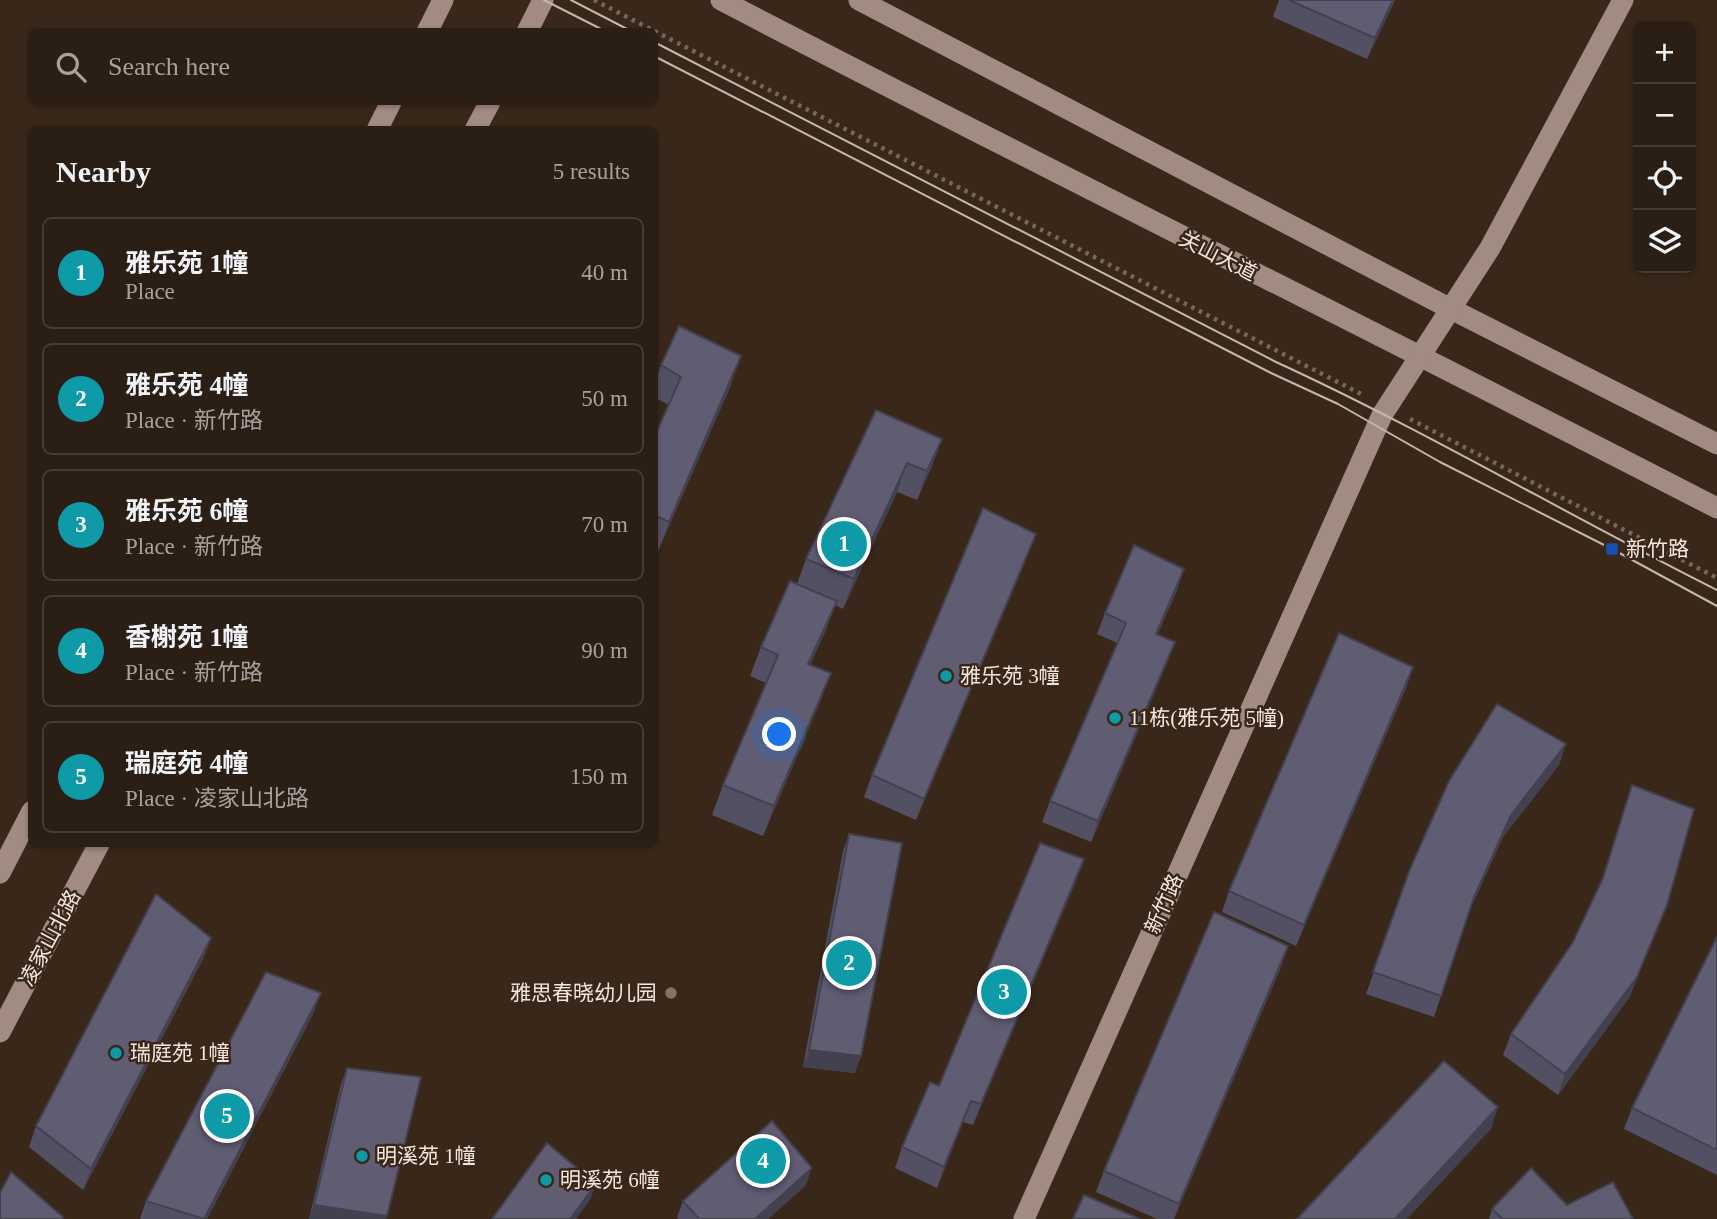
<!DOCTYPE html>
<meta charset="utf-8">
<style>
:root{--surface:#2b1e14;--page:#372b22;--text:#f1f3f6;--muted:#a6a2a0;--line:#473c34;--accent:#f589ef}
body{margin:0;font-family:"Times New Roman","Noto Sans SC",serif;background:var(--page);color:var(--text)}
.controls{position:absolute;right:21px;top:21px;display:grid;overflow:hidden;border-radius:10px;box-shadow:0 2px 5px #0004}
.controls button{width:63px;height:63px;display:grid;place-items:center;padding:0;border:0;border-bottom:2px solid var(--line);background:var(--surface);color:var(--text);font:35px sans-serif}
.you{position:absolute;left:780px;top:735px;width:24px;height:24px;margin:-18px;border:5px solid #fff;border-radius:50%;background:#1a73e8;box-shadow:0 0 0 10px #1a73e833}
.badge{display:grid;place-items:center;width:46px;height:46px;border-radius:50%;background:var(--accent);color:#fff;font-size:23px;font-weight:700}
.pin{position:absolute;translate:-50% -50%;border:4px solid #fff;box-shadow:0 2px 7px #0006}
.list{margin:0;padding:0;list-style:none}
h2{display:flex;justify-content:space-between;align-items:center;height:91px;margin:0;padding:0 28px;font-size:30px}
h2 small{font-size:23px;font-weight:400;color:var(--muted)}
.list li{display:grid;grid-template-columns:46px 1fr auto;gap:21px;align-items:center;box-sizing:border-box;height:112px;margin:0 14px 14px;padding:0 14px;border:2px solid var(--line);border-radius:10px}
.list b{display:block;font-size:26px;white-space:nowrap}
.list p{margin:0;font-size:23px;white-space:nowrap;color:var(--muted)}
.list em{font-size:23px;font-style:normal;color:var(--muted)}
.icon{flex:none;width:38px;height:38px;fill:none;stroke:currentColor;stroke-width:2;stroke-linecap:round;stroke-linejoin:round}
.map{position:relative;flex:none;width:1717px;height:1219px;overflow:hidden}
.search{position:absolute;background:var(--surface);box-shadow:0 2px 5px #0004;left:28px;top:28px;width:630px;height:77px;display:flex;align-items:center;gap:18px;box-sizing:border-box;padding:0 24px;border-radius:10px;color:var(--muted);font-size:26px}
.panel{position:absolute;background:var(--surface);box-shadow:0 2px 5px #0004;left:28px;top:126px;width:630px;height:721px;border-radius:10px}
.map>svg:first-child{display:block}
</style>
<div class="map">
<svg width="1717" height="1219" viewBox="0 0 1717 1219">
<rect width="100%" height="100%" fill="#39281a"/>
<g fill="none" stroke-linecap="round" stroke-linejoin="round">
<g stroke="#76675a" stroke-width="4.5" stroke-dasharray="3.5 5" stroke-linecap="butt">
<path d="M594 0 1365 396"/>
<path d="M1410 419 1717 578"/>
</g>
<g stroke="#a18b83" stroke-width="21">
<path d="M721 0C1051 172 1386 337 1717 508"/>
<path d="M859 0 1449 308 1717 444"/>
<path d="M427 32 443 0"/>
<path d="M527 32 543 0"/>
<path d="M377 130 391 102"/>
<path d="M475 130 490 102"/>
<path d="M0 873 32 811"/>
<path d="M0 1032 99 844"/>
<path d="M1024 1219 1382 415 1490 248 1623 0"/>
</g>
<g stroke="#c5b8ad" stroke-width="2">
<path d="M544 0 607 32"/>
<path d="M571 0 633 32"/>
<path d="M654 42 1276 362C1426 431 1569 516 1717 590"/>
<path d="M654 56 1271 373 1338 404 1440 462 1612 549 1717 606"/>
</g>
</g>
<g fill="#535063">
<path d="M1279 0H1395L1367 59 1273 17Z"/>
<path d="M661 365 731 385 658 551 654 549V438L669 405 654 397V384Z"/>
<path d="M876 410 942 439 931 468 917 500 897 492 843 609 835 605 826 630 810 665 831 673 820 702 763 836 712 815 723 785 766 683 750 676 761 647 797 584 806 559Z"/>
<path d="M1028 555 916 820 864 797 872 775Z"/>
<path d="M1177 590 1157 635 1175 642 1167 663 1091 842 1042 822 1050 801 1117 643 1097 634 1105 613Z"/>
<path d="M1413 667 1406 688 1296 946 1222 912 1229 891Z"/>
<path d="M1566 744 1559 765 1503 837 1469 912 1434 1017 1366 994 1410 869Z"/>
<path d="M1632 785 1667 905 1629 998 1558 1095 1503 1055 1511 1034 1573 942 1600 885Z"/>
<path d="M849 834 855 1073 803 1067 843 851Z"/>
<path d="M1084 859 1076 881 973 1125 963 1122 937 1188 895 1168 902 1147 939 1086Z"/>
<path d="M1717 937V1175L1624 1129 1632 1108Z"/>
<path d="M211 938 203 959 83 1190 29 1147 36 1126Z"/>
<path d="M1281 967 1174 1219H1157L1096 1192 1104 1171Z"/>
<path d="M313 1014 207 1219H140L146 1201Z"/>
<path d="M347 1068 386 1219H309L341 1084Z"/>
<path d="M806 1185 768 1219H679L677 1217 683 1201Z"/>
<path d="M1567 1205 1633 1219H1489L1492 1209Z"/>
</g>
<g fill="#434150">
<path d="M1393 0H1395L1367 59 1375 38Z"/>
<path d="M741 356 731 385 658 551 669 522Z"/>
<path d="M942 439 931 468 917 500 927 471Z"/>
<path d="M907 463 897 492 843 609 854 579Z"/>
<path d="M1036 534 1028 555 916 820 924 799Z"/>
<path d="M1184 569 1177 590 1149 655 1156 634Z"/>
<path d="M837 601 826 630 797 693 808 664Z"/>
<path d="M1175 642 1167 663 1091 842 1098 821Z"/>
<path d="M1413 667 1406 688 1296 946 1304 925Z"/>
<path d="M831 673 820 702 763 836 774 806Z"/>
<path d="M1566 744 1559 765 1503 837 1466 918 1474 897 1511 815Z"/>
<path d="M1084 859 1076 881 973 1125 981 1104Z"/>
<path d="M1667 905 1629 998 1558 1095 1565 1074Z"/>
<path d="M211 938 203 959 83 1190 91 1169Z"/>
<path d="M1288 946 1281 967 1174 1219 1179 1204Z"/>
<path d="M321 993 313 1014 207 1219H204Z"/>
<path d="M809 1050 861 1056 855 1073 803 1067Z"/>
<path d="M971 1101 963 1122 937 1188 944 1167Z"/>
<path d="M1498 1107 1491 1129 1407 1219H1395Z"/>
<path d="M812 1168 806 1185 768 1219H755Z"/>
<path d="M596 1184 590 1200 576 1219H570Z"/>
<path d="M314 1205 387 1216 386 1219H309Z"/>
</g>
<g fill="#605d73" stroke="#434150" stroke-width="2">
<path d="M1289 0H1393L1375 38Z"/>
<path d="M679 326 741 356 669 522 654 515V438L681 377 661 365Z"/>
<path d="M876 410 942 439 927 471 907 463 854 579 806 559Z"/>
<path d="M983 508 1036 534 924 799 872 775Z"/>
<path d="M1134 545 1184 569 1156 634 1175 642 1098 821 1050 801 1126 623 1105 613Z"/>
<path d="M790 581 837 601 808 664 831 673 774 806 723 785 778 655 761 647Z"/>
<path d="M1339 633 1413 667 1304 925 1229 891Z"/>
<path d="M1497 704 1566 744 1511 815 1474 897 1441 996 1373 972 1410 869 1449 781Z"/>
<path d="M1632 785 1694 809 1667 905 1637 977 1565 1074 1511 1034 1573 942 1603 878Z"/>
<path d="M849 834 902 843 861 1056 809 1050Z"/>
<path d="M1040 843 1084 859 981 1104 971 1101 944 1167 902 1147 930 1082 939 1086Z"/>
<path d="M156 894 211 938 91 1169 36 1126Z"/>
<path d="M1214 912 1288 946 1179 1204 1104 1171Z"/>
<path d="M1717 937V1150L1632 1108Z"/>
<path d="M266 972 321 993 204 1219 146 1201Z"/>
<path d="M1444 1061 1498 1107 1395 1219H1297Z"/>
<path d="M347 1068 421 1077 387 1216 314 1205Z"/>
<path d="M772 1121 812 1168 755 1219H699L683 1201Z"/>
<path d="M547 1143 596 1184 570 1219H492Z"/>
<path d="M1531 1168 1567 1205 1613 1182 1633 1219H1503L1492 1209Z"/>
<path d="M11 1172 63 1217 62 1219H0V1193Z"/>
<path d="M1084 1195 1140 1219H1073Z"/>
</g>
<rect fill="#1a4fb4" stroke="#39281a" stroke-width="2.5" x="1605" y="542" width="14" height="14" rx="3.5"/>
<g fill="#0f9aa8" stroke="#39281a" stroke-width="2.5">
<circle cx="946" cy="676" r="7"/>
<circle cx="1115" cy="718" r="7"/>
<circle cx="116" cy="1053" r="7"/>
<circle cx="362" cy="1156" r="7"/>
<circle cx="546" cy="1180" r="7"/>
</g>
<circle fill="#8d6e63" stroke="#39281a" stroke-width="2.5" cx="671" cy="993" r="7"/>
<g text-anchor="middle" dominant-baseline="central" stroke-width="5" stroke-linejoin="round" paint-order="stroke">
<g font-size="21" fill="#f2e6dd" stroke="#39281a">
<text transform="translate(1218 256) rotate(27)">关山大道</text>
<text transform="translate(1164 904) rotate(-66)">新竹路</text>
<text transform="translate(50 938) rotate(-62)">凌家山北路</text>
</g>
<g font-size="21" fill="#f2e6dd" stroke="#39281a" text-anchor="start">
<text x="1626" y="549">新竹路</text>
<text x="960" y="676">雅乐苑 3幢</text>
<text x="1129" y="718">11栋(雅乐苑 5幢)</text>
<text x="657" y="993" text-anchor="end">雅思春晓幼儿园</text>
<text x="130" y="1053">瑞庭苑 1幢</text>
<text x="376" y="1156">明溪苑 1幢</text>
<text x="560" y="1180">明溪苑 6幢</text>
</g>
</g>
</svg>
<div class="controls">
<button>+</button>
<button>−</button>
<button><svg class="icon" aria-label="locate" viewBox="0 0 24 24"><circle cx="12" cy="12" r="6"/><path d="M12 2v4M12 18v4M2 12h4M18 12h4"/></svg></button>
<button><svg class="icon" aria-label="layers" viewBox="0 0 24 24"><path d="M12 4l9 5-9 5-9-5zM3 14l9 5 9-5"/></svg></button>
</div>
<div class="you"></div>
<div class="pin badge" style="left:844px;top:544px;background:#0f9aa8">1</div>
<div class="pin badge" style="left:849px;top:963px;background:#0f9aa8">2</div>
<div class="pin badge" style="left:1004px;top:992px;background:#0f9aa8">3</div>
<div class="pin badge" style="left:763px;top:1161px;background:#0f9aa8">4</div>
<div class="pin badge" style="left:227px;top:1116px;background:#0f9aa8">5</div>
<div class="search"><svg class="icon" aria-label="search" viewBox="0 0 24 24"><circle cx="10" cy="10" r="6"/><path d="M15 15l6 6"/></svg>Search here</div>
<section class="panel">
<h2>Nearby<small>5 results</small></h2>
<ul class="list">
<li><span class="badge" style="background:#0f9aa8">1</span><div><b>雅乐苑 1幢</b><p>Place</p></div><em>40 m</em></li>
<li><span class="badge" style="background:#0f9aa8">2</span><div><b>雅乐苑 4幢</b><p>Place · 新竹路</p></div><em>50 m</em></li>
<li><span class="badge" style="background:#0f9aa8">3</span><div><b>雅乐苑 6幢</b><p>Place · 新竹路</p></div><em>70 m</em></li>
<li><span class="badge" style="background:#0f9aa8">4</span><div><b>香榭苑 1幢</b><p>Place · 新竹路</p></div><em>90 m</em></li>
<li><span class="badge" style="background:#0f9aa8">5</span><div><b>瑞庭苑 4幢</b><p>Place · 凌家山北路</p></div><em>150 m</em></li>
</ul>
</section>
</div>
